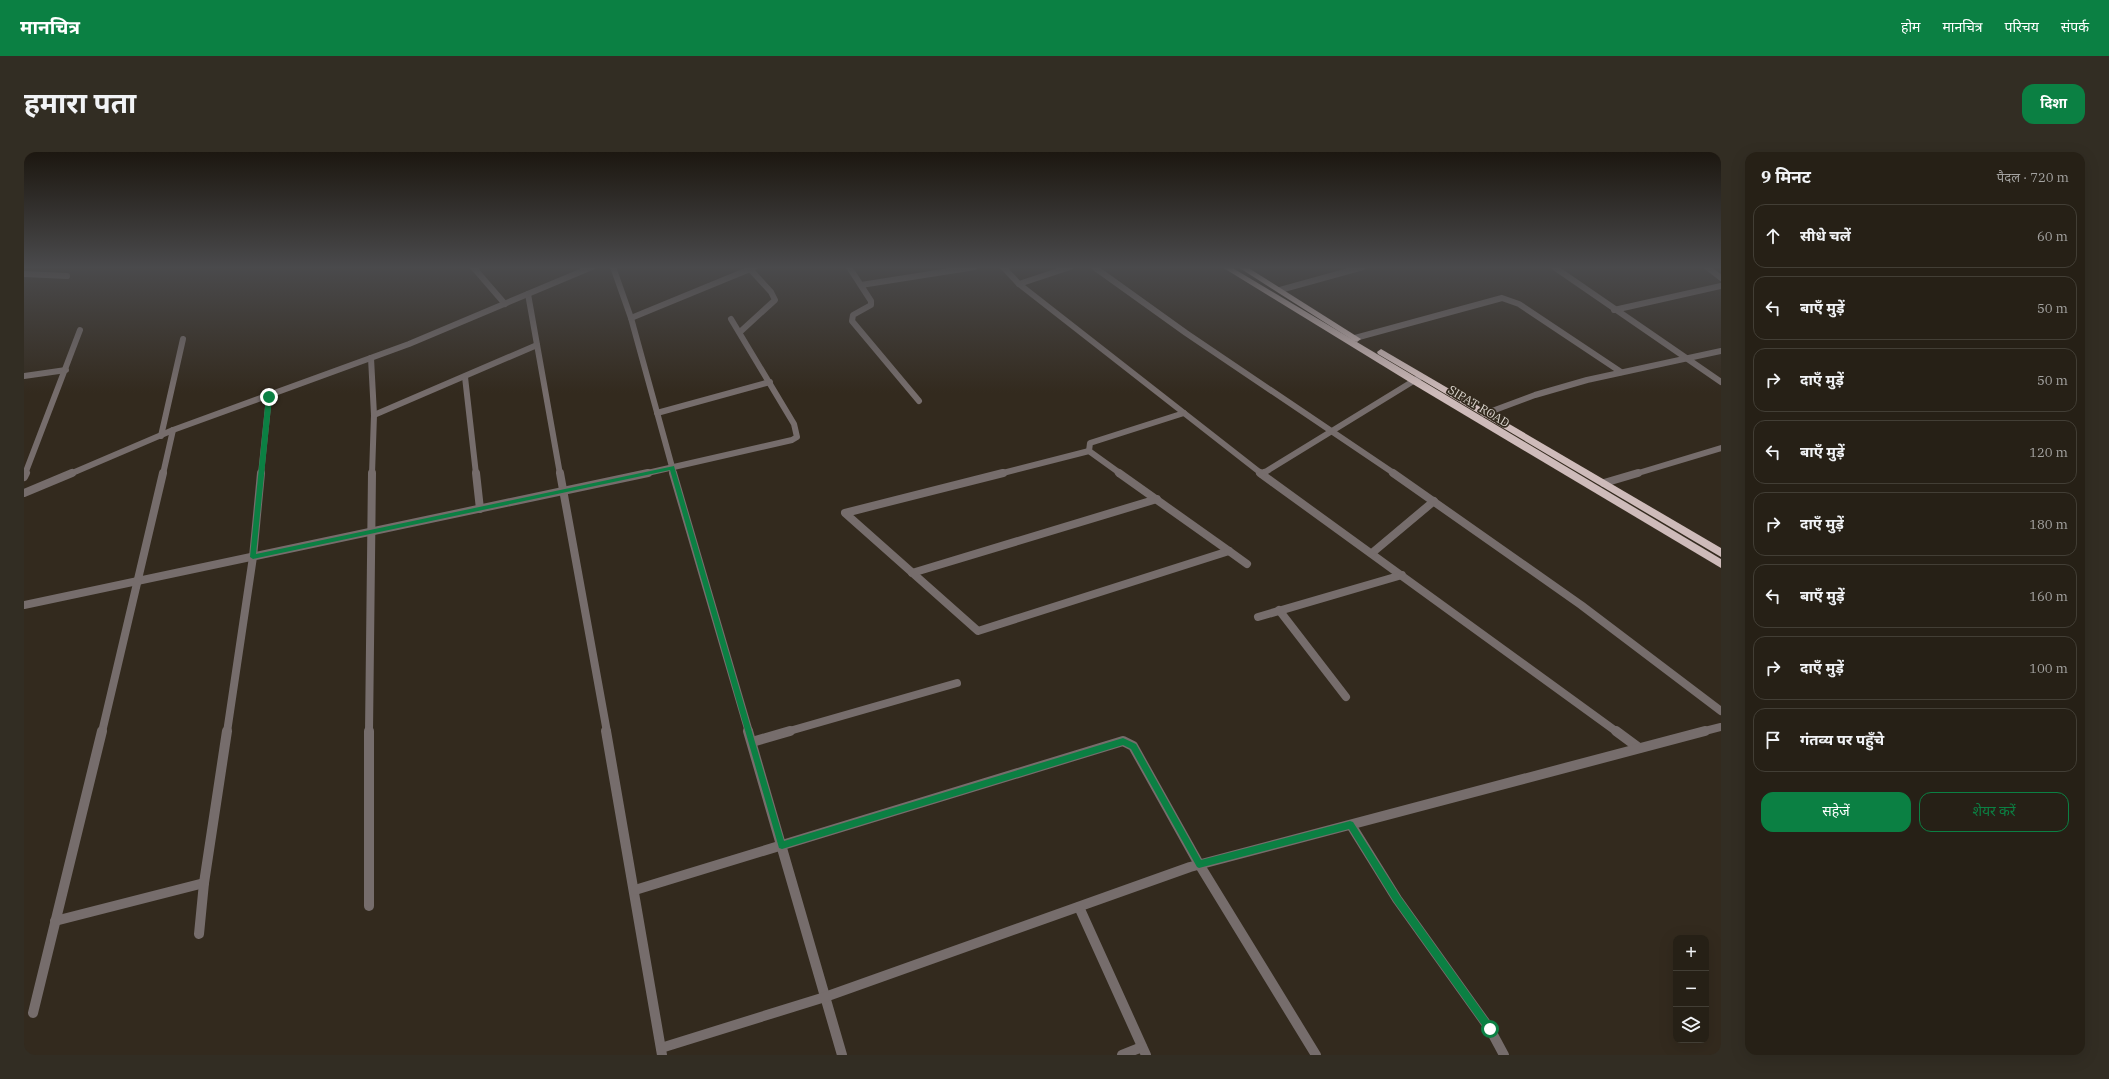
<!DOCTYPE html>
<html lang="hi">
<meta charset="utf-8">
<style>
:root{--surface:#262016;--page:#322d23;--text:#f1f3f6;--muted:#a4a3a1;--line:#423e35;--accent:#0b8043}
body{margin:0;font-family:"IBM Plex Serif","Noto Sans Devanagari",serif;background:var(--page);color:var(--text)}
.controls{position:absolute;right:12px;bottom:12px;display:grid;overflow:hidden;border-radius:8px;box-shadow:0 4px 16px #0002}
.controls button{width:36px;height:36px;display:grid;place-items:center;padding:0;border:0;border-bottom:1px solid var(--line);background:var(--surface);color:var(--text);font:20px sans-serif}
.stop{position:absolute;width:12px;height:12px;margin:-9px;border:3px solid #0b8043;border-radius:50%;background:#fff}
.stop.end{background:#0b8043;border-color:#fff;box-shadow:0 1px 4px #0008}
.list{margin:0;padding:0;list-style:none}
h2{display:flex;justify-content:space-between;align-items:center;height:52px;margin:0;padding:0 16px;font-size:17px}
h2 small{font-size:13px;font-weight:400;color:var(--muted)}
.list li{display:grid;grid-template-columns:26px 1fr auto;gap:12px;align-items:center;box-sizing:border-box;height:64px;margin:0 8px 8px;padding:0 8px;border:1px solid var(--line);border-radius:12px}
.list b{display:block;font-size:15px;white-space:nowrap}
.list em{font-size:13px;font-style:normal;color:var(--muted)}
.actions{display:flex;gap:8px;padding:12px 16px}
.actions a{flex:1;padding:9px 0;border:1px solid var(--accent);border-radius:12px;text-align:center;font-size:14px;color:var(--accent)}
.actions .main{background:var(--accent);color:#fff}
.icon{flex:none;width:22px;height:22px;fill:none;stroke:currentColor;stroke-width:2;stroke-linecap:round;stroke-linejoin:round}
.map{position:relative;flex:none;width:1697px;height:903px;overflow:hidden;border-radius:12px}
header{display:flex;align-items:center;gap:24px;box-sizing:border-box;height:56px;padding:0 20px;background:var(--accent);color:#fff}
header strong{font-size:19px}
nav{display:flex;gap:22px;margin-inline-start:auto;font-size:14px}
.intro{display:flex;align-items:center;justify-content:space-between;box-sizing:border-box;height:96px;padding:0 24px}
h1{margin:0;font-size:28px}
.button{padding:10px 18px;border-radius:12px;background:var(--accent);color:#fff;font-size:14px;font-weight:700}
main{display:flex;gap:24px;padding:0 24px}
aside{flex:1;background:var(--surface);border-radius:12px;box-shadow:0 4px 16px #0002}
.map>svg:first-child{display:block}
</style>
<header>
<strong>मानचित्र</strong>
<nav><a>होम</a><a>मानचित्र</a><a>परिचय</a><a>संपर्क</a></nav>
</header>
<div class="intro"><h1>हमारा पता</h1><a class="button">दिशा</a></div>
<main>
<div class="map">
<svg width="1697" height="903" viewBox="0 0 1697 903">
<rect width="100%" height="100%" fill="#332a1e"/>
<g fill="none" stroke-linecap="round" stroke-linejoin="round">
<g stroke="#766d6c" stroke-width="6">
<path d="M449 115 481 152"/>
<path d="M589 115 607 166 650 322"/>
<path d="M825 115 847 149V153L829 163 828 169 895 249"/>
<path d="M979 115 995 132 1238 322"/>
<path d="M1070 115 1162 181 1371 322"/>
<path d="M1530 115 1697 230"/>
<path d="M1683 115 1697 126"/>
<path d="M0 122 43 124"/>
<path d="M995 132 1046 115"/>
<path d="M837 133 951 115"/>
<path d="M1256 138 1339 115"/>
<path d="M504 142 536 322"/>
<path d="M1590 158 1697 134"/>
<path d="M607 166 731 115"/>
<path d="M716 180 751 148 747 140 726 117"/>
<path d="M1331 186 1478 146 1495 152 1597 220"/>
<path d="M347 206 350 263 348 322"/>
<path d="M0 224 42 218"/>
<path d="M441 225 452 322"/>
<path d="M633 261 746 230"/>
<path d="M1460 262 1511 243 1563 228 1697 199"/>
<path d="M350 263 513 193"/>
<path d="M137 284 159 187"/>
<path d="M1065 299 1066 291 1160 261"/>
<path d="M1 322 56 178"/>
<path d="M139 322 149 278"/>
<path d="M237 322 245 245"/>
<path d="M619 322 768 288 773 285 770 272 707 167"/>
<path d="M975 322 1065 299 1097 322"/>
<path d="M1238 322 1396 225"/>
<path d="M1611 322 1697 296"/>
</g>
<g stroke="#766d6c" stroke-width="8">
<path d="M452 321 456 357"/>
<path d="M536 321 583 580"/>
<path d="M649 321 725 580"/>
<path d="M979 321 821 361 954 479 1205 399"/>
<path d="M1095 321 1205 399"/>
<path d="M1236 321 1593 580"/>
<path d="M1369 321 1557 453 1697 559"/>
<path d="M1238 322 1240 321"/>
<path d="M0 325 2 321"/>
<path d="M1580 331 1614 321"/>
<path d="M1205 399 1223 412"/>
<path d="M1348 401 1410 349"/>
<path d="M888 421 1133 347"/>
<path d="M0 453 624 321"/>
<path d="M1255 458 1322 545"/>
<path d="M1234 465 1378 423"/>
<path d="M78 580 139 321"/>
<path d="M203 580 229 405 237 321"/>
<path d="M345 580 348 321"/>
<path d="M762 580 933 531"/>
<path d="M1677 580 1697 575"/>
</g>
<g stroke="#766d6c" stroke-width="10">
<path d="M582 579 638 903"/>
<path d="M724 579 818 903"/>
<path d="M1592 579 1615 596"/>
<path d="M728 590 766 579"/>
<path d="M1327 673 1373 747 1466 877 1480 903"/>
<path d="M611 738 1099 589 1109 594 1175 712 1292 903"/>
<path d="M345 754V579"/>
<path d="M1055 755 1122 903"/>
<path d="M31 769 180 731"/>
<path d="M175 782 180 731 203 579"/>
<path d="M9 861 78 579"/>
<path d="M637 896 801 845 1166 715 1681 579"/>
<path d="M1098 903 1118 895"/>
</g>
<path stroke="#766d6c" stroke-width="6" d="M46 322 149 278 385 192 568 115"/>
<path stroke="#766d6c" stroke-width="8" d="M0 341 48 321"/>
<g fill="#cebbba" fill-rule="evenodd">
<path d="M1198 115H1207L1697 407V416L1387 231Z"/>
<path d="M1214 115H1223L1337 187 1333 190 1330 189Z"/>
<path d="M1357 197 1697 396V405L1354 202 1353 200Z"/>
</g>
</g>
<linearGradient id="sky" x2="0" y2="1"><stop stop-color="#1c1710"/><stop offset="0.48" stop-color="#4a4a4c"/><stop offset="1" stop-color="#4a4a4c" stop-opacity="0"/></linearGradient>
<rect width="1697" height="241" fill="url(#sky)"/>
<path fill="#0b8043" d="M245 243 248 245 232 402 650 314 760 689 1099 586 1112 592 1177 708 1326 669 1329 670 1376 744 1469 874V880H1463L1370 750 1325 677 1175 716 1173 715 1107 597 1099 593 758 697 755 696 646 318 229 407 226 405 242 245Z"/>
<g text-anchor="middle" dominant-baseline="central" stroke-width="3.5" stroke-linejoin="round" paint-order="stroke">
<g font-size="12" fill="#dad5cd" stroke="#332a1e">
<text transform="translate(1455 254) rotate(31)">SIPAT ROAD</text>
</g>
</g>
</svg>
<div class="controls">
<button>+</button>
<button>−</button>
<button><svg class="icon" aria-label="layers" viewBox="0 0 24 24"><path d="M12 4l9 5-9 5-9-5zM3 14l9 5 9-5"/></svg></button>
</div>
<div class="stop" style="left:1466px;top:877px"></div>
<div class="stop end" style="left:245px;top:245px"></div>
</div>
<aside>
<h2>9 मिनट<small>पैदल · 720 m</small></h2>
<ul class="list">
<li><svg class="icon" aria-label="ahead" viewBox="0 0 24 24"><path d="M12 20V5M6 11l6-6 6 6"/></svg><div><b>सीधे चलें</b></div><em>60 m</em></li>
<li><svg class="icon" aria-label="left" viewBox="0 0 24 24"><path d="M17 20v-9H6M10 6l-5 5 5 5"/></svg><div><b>बाएँ मुड़ें</b></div><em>50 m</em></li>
<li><svg class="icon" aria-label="right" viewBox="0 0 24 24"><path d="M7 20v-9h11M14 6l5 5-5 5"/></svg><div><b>दाएँ मुड़ें</b></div><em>50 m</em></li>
<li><svg class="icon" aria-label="left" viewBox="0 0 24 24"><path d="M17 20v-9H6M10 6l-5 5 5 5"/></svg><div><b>बाएँ मुड़ें</b></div><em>120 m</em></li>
<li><svg class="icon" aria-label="right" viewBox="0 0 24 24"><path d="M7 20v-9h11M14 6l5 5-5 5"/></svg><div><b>दाएँ मुड़ें</b></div><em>180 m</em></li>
<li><svg class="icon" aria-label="left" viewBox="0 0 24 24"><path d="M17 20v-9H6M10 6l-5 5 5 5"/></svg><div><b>बाएँ मुड़ें</b></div><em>160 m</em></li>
<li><svg class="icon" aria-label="right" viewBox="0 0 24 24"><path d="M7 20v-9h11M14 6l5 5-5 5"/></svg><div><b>दाएँ मुड़ें</b></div><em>100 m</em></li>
<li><svg class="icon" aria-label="arrive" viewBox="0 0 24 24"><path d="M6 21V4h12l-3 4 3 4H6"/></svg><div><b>गंतव्य पर पहुँचे</b></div></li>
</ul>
<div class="actions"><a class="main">सहेजें</a><a>शेयर करें</a></div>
</aside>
</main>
